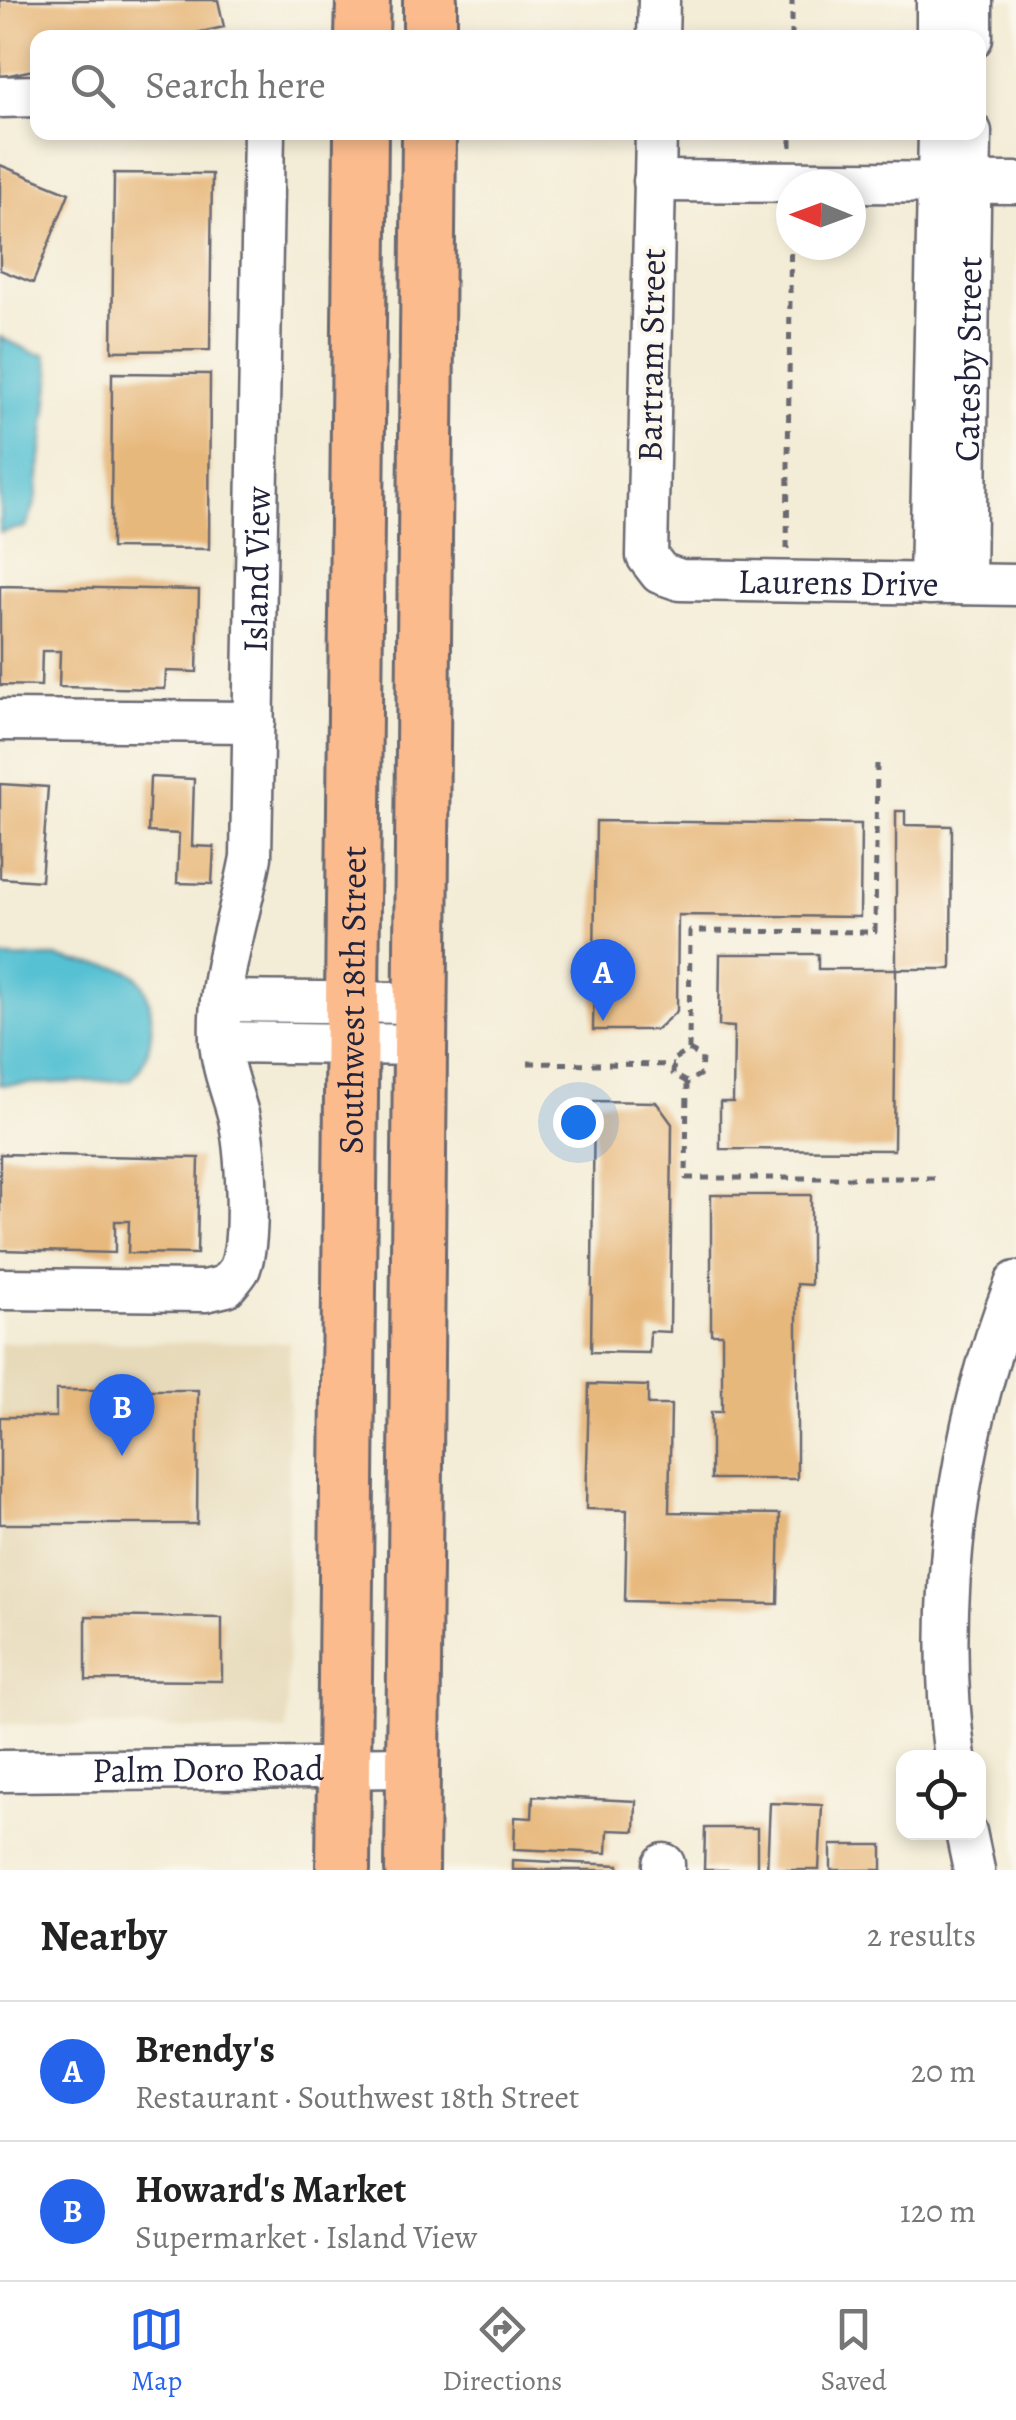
<!DOCTYPE html>
<meta charset="utf-8">
<style>
:root{--surface:#fff;--page:#f6f6f6;--text:#222;--muted:#767676;--line:#e0e0e0;--accent:#2563eb}
body{margin:0;font-family:Alegreya,serif;background:var(--page);color:var(--text)}
.controls{position:absolute;right:30px;bottom:30px;display:grid;overflow:hidden;border-radius:20px;box-shadow:0 5px 15px #0003}
.controls button{width:90px;height:90px;display:grid;place-items:center;padding:0;border:0;border-bottom:2px solid var(--line);background:var(--surface);color:var(--text);font:50px sans-serif}
.compass{position:absolute;left:776px;top:170px;width:90px;height:90px;border-radius:50%;background:var(--surface);box-shadow:0 5px 15px #0003;rotate:271deg}
.you{position:absolute;left:578px;top:1122px;width:35px;height:35px;margin:-25px;border:8px solid #fff;border-radius:50%;background:#1a73e8;box-shadow:0 0 0 15px #1a73e833}
.badge{display:grid;place-items:center;width:65px;height:65px;border-radius:50%;background:var(--accent);color:#fff;font-size:32px;font-weight:700}
.pin{position:absolute;translate:-50% -82px;filter:drop-shadow(0 2px 5px #0008)}
.pin::after{content:'';position:absolute;top:52px;width:35px;height:30px;background:inherit;clip-path:polygon(0 0,100% 0,50% 100%)}
.list{margin:0;padding:0;list-style:none}
h2{display:flex;justify-content:space-between;align-items:center;height:130px;margin:0;padding:0 40px;font-size:42px}
h2 small{font-size:32px;font-weight:400;color:var(--muted)}
.list li{display:grid;grid-template-columns:65px 1fr auto;gap:30px;align-items:center;box-sizing:border-box;height:140px;padding:0 40px;border-top:2px solid var(--line)}
.list b{display:block;font-size:38px;white-space:nowrap}
.list p{margin:0;font-size:32px;white-space:nowrap;color:var(--muted)}
.list em{font-size:32px;font-style:normal;color:var(--muted)}
.icon{flex:none;width:55px;height:55px;fill:none;stroke:currentColor;stroke-width:2;stroke-linecap:round;stroke-linejoin:round}
.map{position:relative;flex:none;width:1016px;height:1870px;overflow:hidden}
.search{position:absolute;background:var(--surface);box-shadow:0 5px 15px #0003;left:30px;right:30px;top:30px;height:110px;display:flex;align-items:center;gap:25px;box-sizing:border-box;padding:0 35px;border-radius:20px;color:var(--muted);font-size:38px}
.sheet{height:410px;background:var(--surface)}
nav{display:flex;justify-content:space-around;align-items:center;box-sizing:border-box;height:140px;border-top:2px solid var(--line);background:var(--surface);font-size:28px;color:var(--muted)}
nav a{display:grid;justify-items:center;gap:5px}
nav .on{color:var(--accent)}
.map>svg:first-child{display:block}
</style>
<div class="map">
<svg width="1016" height="1870" viewBox="0 0 1016 1870">
<rect width="100%" height="100%" fill="#fbf7ec"/>
<filter id="ink" filterUnits="userSpaceOnUse"><feTurbulence type="fractalNoise" baseFrequency=".01" numOctaves="2"/><feDisplacementMap in="SourceGraphic" scale="20" xChannelSelector="R" yChannelSelector="G"/><feConvolveMatrix kernelMatrix="1 2 1 2 8 2 1 2 1" color-interpolation-filters="sRGB"/></filter>
<filter id="wash" filterUnits="userSpaceOnUse"><feTurbulence type="fractalNoise" baseFrequency=".0048" numOctaves="4" result="noise"/><feDisplacementMap in="SourceGraphic" scale="40" xChannelSelector="R" yChannelSelector="G"/><feGaussianBlur stdDeviation="2.25" result="paint"/><feColorMatrix in="noise" values="0 0 0 0 0 0 0 0 0 0 0 0 0 0 0 0 0 1.4 0 .05"/><feComposite in="paint" operator="in"/></filter>
<g filter="url(#wash)">
<rect width="100%" height="100%" fill="#f3ecd6"/>
<path fill="#e7daba" d="M289 1342 287 1731 0 1724V1343Z"/>
<g fill="#57c1d3" stroke="#3c7287" stroke-width="2.5">
<path d="M0 337 36 354H45L51 374 36 501 26 527 0 532Z"/>
<path d="M0 957C19 961 36 956 55 957 63 958 70 961 78 962 118 968 146 962 151 1014 153 1038 148 1061 131 1080L0 1085Z"/>
</g>
<g id="blocks">
<g fill="#e7b87c">
<path d="M0 0H218L224 27 173 38H38V69L0 77Z"/>
<path d="M0 165 69 193 33 283 0 270Z"/>
<path d="M114 173 212 174 210 350 112 351Z"/>
<path d="M112 373 210 374 209 549 111 548Z"/>
<path d="M0 586 199 590 197 672 166 671 165 689 59 687 60 651H42L41 686 0 685Z"/>
<path d="M150 777 194 779 192 846 214 847 212 884 177 883 179 834 148 832Z"/>
<path d="M0 784 48 787 41 881 0 878Z"/>
<path d="M896 811H905V825L952 826 951 969H896Z"/>
<path d="M596 821 861 824 860 917 678 915 677 1011 656 1030H593Z"/>
<path d="M720 954H818V969H896L894 1150 720 1149V1102H733L734 1027 719 1026Z"/>
<path d="M594 1101 656 1102 672 1124 670 1332 650 1331 649 1353 591 1352Z"/>
<path d="M0 1154 199 1158 197 1254 128 1253 129 1221H115V1253L0 1250Z"/>
<path d="M711 1195H811V1285L797 1284V1479H711V1412H722V1334H711Z"/>
<path d="M589 1384 648 1386V1405H671L669 1512 780 1514 778 1604 625 1601 627 1510 586 1509Z"/>
<path d="M56 1390H198L197 1524H0V1417H56Z"/>
<path d="M86 1616 222 1618V1681L86 1680Z"/>
<path d="M533 1796 636 1801 635 1831 608 1830 607 1853 514 1849 515 1817 532 1818Z"/>
<path d="M770 1803 822 1805 819 1870H767Z"/>
<path d="M705 1828H757V1870H704Z"/>
<rect x="831" y="1845" width="51" height="25"/>
<path d="M513 1860 619 1865V1870H513Z"/>
</g>
</g>
</g>
<g filter="url(#ink)">
<use href="#blocks" fill-opacity="0" stroke="#6b6971" stroke-width="2.5"/>
<g fill="none" stroke-linecap="round" stroke-linejoin="round">
<defs>
<g id="minor">
<path d="M937 0V38"/>
<path d="M658 38 659 0"/>
<path d="M972 38V0"/>
<path d="M0 97 38 96"/>
<path id="s1" d="M656 132 647 556 660 573 680 580 1016 585"/>
<path d="M654 181 1016 183"/>
<path d="M930 584 939 132"/>
<path id="s2" d="M965 584 971 132"/>
<path d="M0 720 254 722"/>
<path d="M221 1001 421 1003"/>
<path d="M220 1042 420 1045"/>
<path id="s3" d="M0 1289 205 1291 226 1286C230 1281 237 1274 240 1268 252 1236 246 1147 238 1114 231 1089 221 1065 220 1039 217 977 240 917 251 857L264 132"/>
<path d="M955 1758C934 1602 958 1428 1016 1282"/>
<path id="s4" d="M0 1771 413 1767"/>
<path d="M966 1832 974 1870"/>
<path d="M664 1870V1864"/>
</g>
<g id="major">
<path d="M362 38 363 0"/>
<path d="M430 38V0"/>
<path id="s5" d="M343 1870 361 132"/>
<path d="M412 1870 429 132"/>
</g>
</defs>
<use href="#minor" stroke="#6b6971" stroke-width="45"/>
<use href="#major" stroke="#6b6971" stroke-width="58"/>
<g stroke="#6b6971" stroke-width="5" stroke-dasharray="8 8" stroke-linecap="butt">
<path d="M792 38V0"/>
<path d="M791 147V132"/>
<path d="M787 549 791 215"/>
<path d="M689 1050 690 931 875 932 877 758"/>
<path d="M689 1050 702 1057 701 1074 687 1082 673 1074 674 1059Z"/>
<path d="M528 1063 674 1065"/>
<path d="M687 1082 686 1178H936"/>
</g>
<use href="#minor" stroke="#fff" stroke-width="40"/>
<use href="#major" stroke="#fbbb8d" stroke-width="52"/>
</g>
</g>
<g text-anchor="middle" dominant-baseline="central" stroke-width="8" stroke-linejoin="round" paint-order="stroke">
<g font-size="35" fill="#22223b" stroke="#fbf7ec">
<text transform="translate(651 355) rotate(-89)">Bartram Street</text>
<text stroke="none"><textPath href="#s2" startOffset="225">Catesby Street</textPath></text>
<text stroke="none"><textPath href="#s3" startOffset="955">Island View</textPath></text>
<text stroke="none"><textPath href="#s1" startOffset="625">Laurens Drive</textPath></text>
<text stroke="none"><textPath href="#s5" startOffset="870">Southwest 18th Street</textPath></text>
<text stroke="none"><textPath href="#s4" startOffset="208">Palm Doro Road</textPath></text>
</g>
</g>
</svg>
<div class="controls">
<button><svg class="icon" aria-label="locate" viewBox="0 0 24 24"><circle cx="12" cy="12" r="6"/><path d="M12 2v4M12 18v4M2 12h4M18 12h4"/></svg></button>
</div>
<svg class="compass" viewBox="-18 -18 36 36"><path d="M0-13l5 13h-10z" fill="#e53935"/><path d="M0 13l5-13h-10z" fill="#767676"/></svg>
<div class="you"></div>
<div class="pin badge" style="left:603px;top:1021px">A</div>
<div class="pin badge" style="left:122px;top:1456px">B</div>
<div class="search"><svg class="icon" aria-label="search" viewBox="0 0 24 24"><circle cx="10" cy="10" r="6"/><path d="M15 15l6 6"/></svg>Search here</div>
</div>
<section class="sheet">
<h2>Nearby<small>2 results</small></h2>
<ul class="list">
<li><span class="badge">A</span><div><b>Brendy's</b><p>Restaurant · Southwest 18th Street</p></div><em>20 m</em></li>
<li><span class="badge">B</span><div><b>Howard's Market</b><p>Supermarket · Island View</p></div><em>120 m</em></li>
</ul>
</section>
<nav>
<a class="on"><svg class="icon" aria-label="map" viewBox="0 0 24 24"><path d="M3 6l6-2 6 2 6-2v14l-6 2-6-2-6 2zM9 4v14M15 6v14"/></svg>Map</a>
<a><svg class="icon" aria-label="directions" viewBox="0 0 24 24"><path d="M12 3l9 9-9 9-9-9zM9 14v-3h6M13 9l2 2-2 2"/></svg>Directions</a>
<a><svg class="icon" aria-label="saved" viewBox="0 0 24 24"><path d="M7 4h10v16l-5-4-5 4z"/></svg>Saved</a>
</nav>
